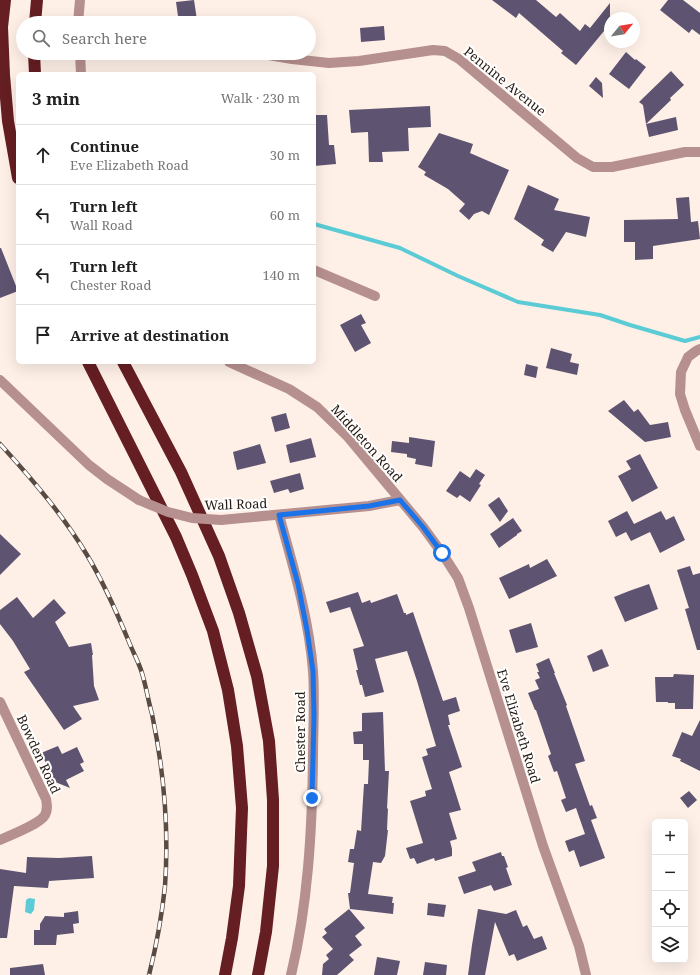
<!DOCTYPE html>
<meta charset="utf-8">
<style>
:root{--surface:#fff;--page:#f6f6f6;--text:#222;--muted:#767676;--line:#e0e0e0}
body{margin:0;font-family:"Noto Serif",serif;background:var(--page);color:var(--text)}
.controls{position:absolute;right:12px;bottom:12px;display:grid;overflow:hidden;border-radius:6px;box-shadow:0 4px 16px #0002}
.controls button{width:36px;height:36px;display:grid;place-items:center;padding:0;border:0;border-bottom:1px solid var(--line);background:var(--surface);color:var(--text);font:20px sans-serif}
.compass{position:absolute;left:604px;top:12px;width:36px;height:36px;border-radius:50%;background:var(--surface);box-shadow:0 4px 16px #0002;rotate:60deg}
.stop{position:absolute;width:12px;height:12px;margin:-9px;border:3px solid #1a73e8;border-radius:50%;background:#fff}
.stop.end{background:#1a73e8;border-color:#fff;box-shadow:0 1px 4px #0008}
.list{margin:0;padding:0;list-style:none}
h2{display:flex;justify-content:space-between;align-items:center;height:52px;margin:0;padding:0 16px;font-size:17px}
h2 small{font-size:13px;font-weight:400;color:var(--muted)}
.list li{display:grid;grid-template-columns:26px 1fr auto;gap:12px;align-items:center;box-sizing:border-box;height:60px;padding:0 16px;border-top:1px solid var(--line)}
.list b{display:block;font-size:15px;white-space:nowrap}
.list p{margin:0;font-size:13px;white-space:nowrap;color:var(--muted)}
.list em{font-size:13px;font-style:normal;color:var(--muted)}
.icon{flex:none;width:22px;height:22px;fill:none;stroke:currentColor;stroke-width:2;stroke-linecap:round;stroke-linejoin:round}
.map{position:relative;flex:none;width:700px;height:975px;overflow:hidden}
.search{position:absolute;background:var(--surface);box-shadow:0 4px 16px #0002;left:16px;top:16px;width:300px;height:44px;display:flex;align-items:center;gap:10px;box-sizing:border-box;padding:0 14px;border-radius:22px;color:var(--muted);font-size:15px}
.panel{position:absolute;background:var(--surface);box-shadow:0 4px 16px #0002;left:16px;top:72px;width:300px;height:292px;border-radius:6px}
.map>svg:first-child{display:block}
</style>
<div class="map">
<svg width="700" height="975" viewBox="0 0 700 975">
<rect width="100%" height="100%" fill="#fef0e7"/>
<path fill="#5bccd5" d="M29 898 35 899 34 910 31 914 25 912 26 900Z"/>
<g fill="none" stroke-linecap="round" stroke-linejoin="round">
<path stroke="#5bccd5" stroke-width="4" d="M314 224 400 248 458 276 518 302 600 315 630 325 685 341 700 337"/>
</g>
<g fill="#5e5471">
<path d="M194 0 197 20 179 23 176 2Z"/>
<path d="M492 0H536L556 17 560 13 580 31 585 24 590 28 610 3V36L604 31 576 65 561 53 563 51 519 13 516 18Z"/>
<path d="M668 0H683L700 13V35L692 29 689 33 660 10Z"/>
<path d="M384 26 385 40 361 42 360 28Z"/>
<path d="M626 52 635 60 636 59 646 67 629 89 609 74Z"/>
<path d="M671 71 684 85 670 98 671 100 646 124 643 105 639 102Z"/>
<path d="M596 77 602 83 603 98 589 86Z"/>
<path d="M430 106 431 127 408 128 409 151 382 152 383 162H369L368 132 351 133 349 110Z"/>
<path d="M315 115H327L329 145H334L336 164 314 166V135H316Z"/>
<path d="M676 117 678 130 649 137 646 124Z"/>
<path d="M439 133 473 144 470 153 509 170 489 215 482 211 474 214 469 220 459 211 465 204 448 189 424 175 426 172 418 167Z"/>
<path d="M528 185 559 199 554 210 590 217 586 237 566 232 553 252 541 245 544 240 514 219Z"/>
<path d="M689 197 691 222 698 221 700 239 653 246V259L635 260V242H624V220L678 219 676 198Z"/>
<path d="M0 248H1L18 291 0 298Z"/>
<path d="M361 314 366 323 361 325 371 343 355 352 340 325Z"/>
<path d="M551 348 572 354 570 362 579 364 577 375 546 368Z"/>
<path d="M526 364 538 367 536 378 524 375Z"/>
<path d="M624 400 634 412 638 409 650 425 668 422 671 437 645 442 608 411Z"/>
<path d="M286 413 290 428 275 432 271 417Z"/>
<path d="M409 437 435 441 432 467 415 464 416 459 407 457V454L391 452 392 441 409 443Z"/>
<path d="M311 438 316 457 290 463 286 445Z"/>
<path d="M260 444 266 463 237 470 233 452Z"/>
<path d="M640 454 658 488 632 502 618 476 631 469 626 461Z"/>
<path d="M476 469 485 475 479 484 481 485 470 502 460 495 457 498 446 491 460 471 470 478Z"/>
<path d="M300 473 304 489 290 493 288 489 274 493 270 481Z"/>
<path d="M499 497 508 511 500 522 488 505Z"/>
<path d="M627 511 634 524 661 511 666 520 674 516 685 540 660 553 650 532 631 541 626 532 616 537 608 521Z"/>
<path d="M513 518 522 531 517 534V535L499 548 490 534Z"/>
<path d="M0 534 21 554 0 575Z"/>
<path d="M547 559 557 576 509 599 499 578 529 564 530 568Z"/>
<path d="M690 566 693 575 700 573V650H697L685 609 689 608 677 570Z"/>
<path d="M649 584 658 609 625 622 614 597 629 591Z"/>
<path d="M358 592 362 603 370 600 371 603 397 594 404 613H406V615L413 612 443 701 456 697 460 711 448 715 450 725H448L462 767 449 772 461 810 449 813 457 839 450 841 452 849V856L435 861 434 858 417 864 414 858 410 859 406 848 423 843 410 801 426 796 425 791 432 789 422 757 428 755 426 749 436 746 417 681 407 651 375 659 384 692 365 697 362 685H360L356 670H358L353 649 364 646 350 607 330 613 326 602Z"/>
<path d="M17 597 33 618 54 599 66 613 55 622 69 647 91 643 93 655H92L94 686 99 700 73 706 82 719 64 730 24 672 30 669 13 641 0 624V610Z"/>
<path d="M531 623 538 647 516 653 509 630Z"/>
<path d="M602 649 609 666 593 672 587 656Z"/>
<path d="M549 658 555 673H554L567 705 566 706 585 761 575 764 590 806 592 805 597 818 591 820 605 858 580 867 574 850 569 852 565 841 585 834 576 808 566 812 561 800 566 798 557 771 554 772 548 756 551 754 536 710H535L528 693 539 689 535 680 540 678 537 672H539L536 664Z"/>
<path d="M674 674 694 675 693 709H675V703H668V702H656L655 677H673Z"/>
<path d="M383 712 385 771H389L387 809 388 808 387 830H388L385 856 381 863 373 862 368 894 393 897 392 903H394L393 914 350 909 348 893H350L354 863 348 862 350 849H354L357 830 361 831 364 784H368L369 760H363V744H354L353 732 362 731V713Z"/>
<path d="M700 720V771L680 761 681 759 672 756 682 732 692 736Z"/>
<path d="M58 746 62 754 77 747 84 762 80 764 84 771 66 780 70 788 43 777 51 773 41 753Z"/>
<path d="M689 791 697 800 688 808 680 798Z"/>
<path d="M501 852 502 856H504L508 867 506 868 512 885 494 891 491 885 464 894 458 877 476 871 472 862Z"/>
<path d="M92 856 94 878 49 881 48 888 14 886 7 938H0V869L26 873 27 857 59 858Z"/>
<path d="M428 903 446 905 444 917 427 915Z"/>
<path d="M349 909 365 928 355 936 362 945 349 955 354 960 337 975H322L323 964 329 959 326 955 333 949 322 937 327 933 324 929Z"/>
<path d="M478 909 506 914 516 910 523 927 527 925 534 939 542 936 547 949 517 961 514 954 509 956 495 922 485 975H468L472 945Z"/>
<path d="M78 911 79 923 73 924 74 933 57 935 56 945H34V930H40V924L45 916 64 917V913Z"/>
<path d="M377 957 400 961 397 975H374Z"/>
<path d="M425 962 447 965 446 975H423Z"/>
<path d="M43 964 45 975H10V968Z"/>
</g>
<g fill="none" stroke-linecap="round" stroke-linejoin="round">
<g stroke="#b6908e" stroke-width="10">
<path d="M78 23 80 0"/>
<path d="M80 53 81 74"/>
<path d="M257 53 292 59 329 63 359 61 433 50 445 51 459 59 577 158 593 167H612L685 152H700"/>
<path d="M314 270 375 296"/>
<path d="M700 349 696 351 688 357 681 372 680 394 685 410 700 446"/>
<path d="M229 362 289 389 317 407 348 437 423 527 442 553 458 578 469 608 543 846 579 946 586 975"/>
<path d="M0 380 89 465 107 479 139 500"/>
<path d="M279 515C293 566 309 618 313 671 315 700 313 730 313 759 312 831 308 905 291 975"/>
<path d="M221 520 369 506 400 500"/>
<path d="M0 702 46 799C47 805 48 809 45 815 40 824 11 835 0 840"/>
</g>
<g stroke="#651e22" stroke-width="12">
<path d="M5 0 2 27 4 75 8 121 18 178"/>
<path d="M35 23 37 0"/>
<path d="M34 53 35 74"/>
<path d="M88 362 176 537 192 575 213 631 228 690 237 746 242 808 239 886 232 938 225 975"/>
<path d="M123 362 181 472 219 556 239 613 257 676 269 741 273 800V866L266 932 258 975"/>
</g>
<defs>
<path id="rail" d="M0 444C32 479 63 515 87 555 104 583 117 613 129 642 133 652 138 661 141 670 146 685 148 700 152 714 164 771 169 828 165 886 162 915 156 947 149 975"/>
</defs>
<use href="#rail" stroke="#574b43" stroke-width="4.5"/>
<use href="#rail" stroke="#fff" stroke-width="3" stroke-dasharray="9" stroke-linecap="butt"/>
<path stroke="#b6908e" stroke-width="10" d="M139 500 168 512 192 518 221 520"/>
</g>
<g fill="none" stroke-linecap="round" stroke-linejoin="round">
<path stroke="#1a73e8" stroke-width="5" d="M312 798 314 716 313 671 307 630 298 584 279 515 369 506 400 500 423 527 442 553"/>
</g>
<g text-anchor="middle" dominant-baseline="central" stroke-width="4" stroke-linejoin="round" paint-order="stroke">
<g font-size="13" fill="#251911" stroke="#fff">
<text transform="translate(505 81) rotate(39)">Pennine Avenue</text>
<text transform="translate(367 443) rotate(48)">Middleton Road</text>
<text transform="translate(236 504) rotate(-2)">Wall Road</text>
<text transform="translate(519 726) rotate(73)">Eve Elizabeth Road</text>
<text transform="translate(300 732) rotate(-90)">Chester Road</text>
<text transform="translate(39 754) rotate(65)">Bowden Road</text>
</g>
</g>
</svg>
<div class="controls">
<button>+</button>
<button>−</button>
<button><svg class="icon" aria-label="locate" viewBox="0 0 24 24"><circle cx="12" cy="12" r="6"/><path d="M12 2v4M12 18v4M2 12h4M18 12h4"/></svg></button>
<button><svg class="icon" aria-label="layers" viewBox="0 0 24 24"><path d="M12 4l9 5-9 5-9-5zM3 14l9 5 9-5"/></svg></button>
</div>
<svg class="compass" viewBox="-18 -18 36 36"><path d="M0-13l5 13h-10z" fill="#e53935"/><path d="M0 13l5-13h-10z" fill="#767676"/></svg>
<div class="stop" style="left:442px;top:553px"></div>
<div class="stop end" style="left:312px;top:798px"></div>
<div class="search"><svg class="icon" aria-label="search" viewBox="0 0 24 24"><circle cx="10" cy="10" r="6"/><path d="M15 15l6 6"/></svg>Search here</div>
<section class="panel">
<h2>3 min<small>Walk · 230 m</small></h2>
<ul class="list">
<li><svg class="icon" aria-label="ahead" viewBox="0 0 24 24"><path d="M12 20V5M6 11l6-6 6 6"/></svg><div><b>Continue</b><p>Eve Elizabeth Road</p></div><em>30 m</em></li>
<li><svg class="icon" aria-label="left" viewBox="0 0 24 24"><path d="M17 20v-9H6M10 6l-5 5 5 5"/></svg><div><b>Turn left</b><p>Wall Road</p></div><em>60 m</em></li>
<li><svg class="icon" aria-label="left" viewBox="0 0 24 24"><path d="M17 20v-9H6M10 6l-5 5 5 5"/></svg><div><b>Turn left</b><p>Chester Road</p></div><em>140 m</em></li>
<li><svg class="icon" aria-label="arrive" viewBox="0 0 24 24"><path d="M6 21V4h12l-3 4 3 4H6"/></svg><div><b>Arrive at destination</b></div></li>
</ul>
</section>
</div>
